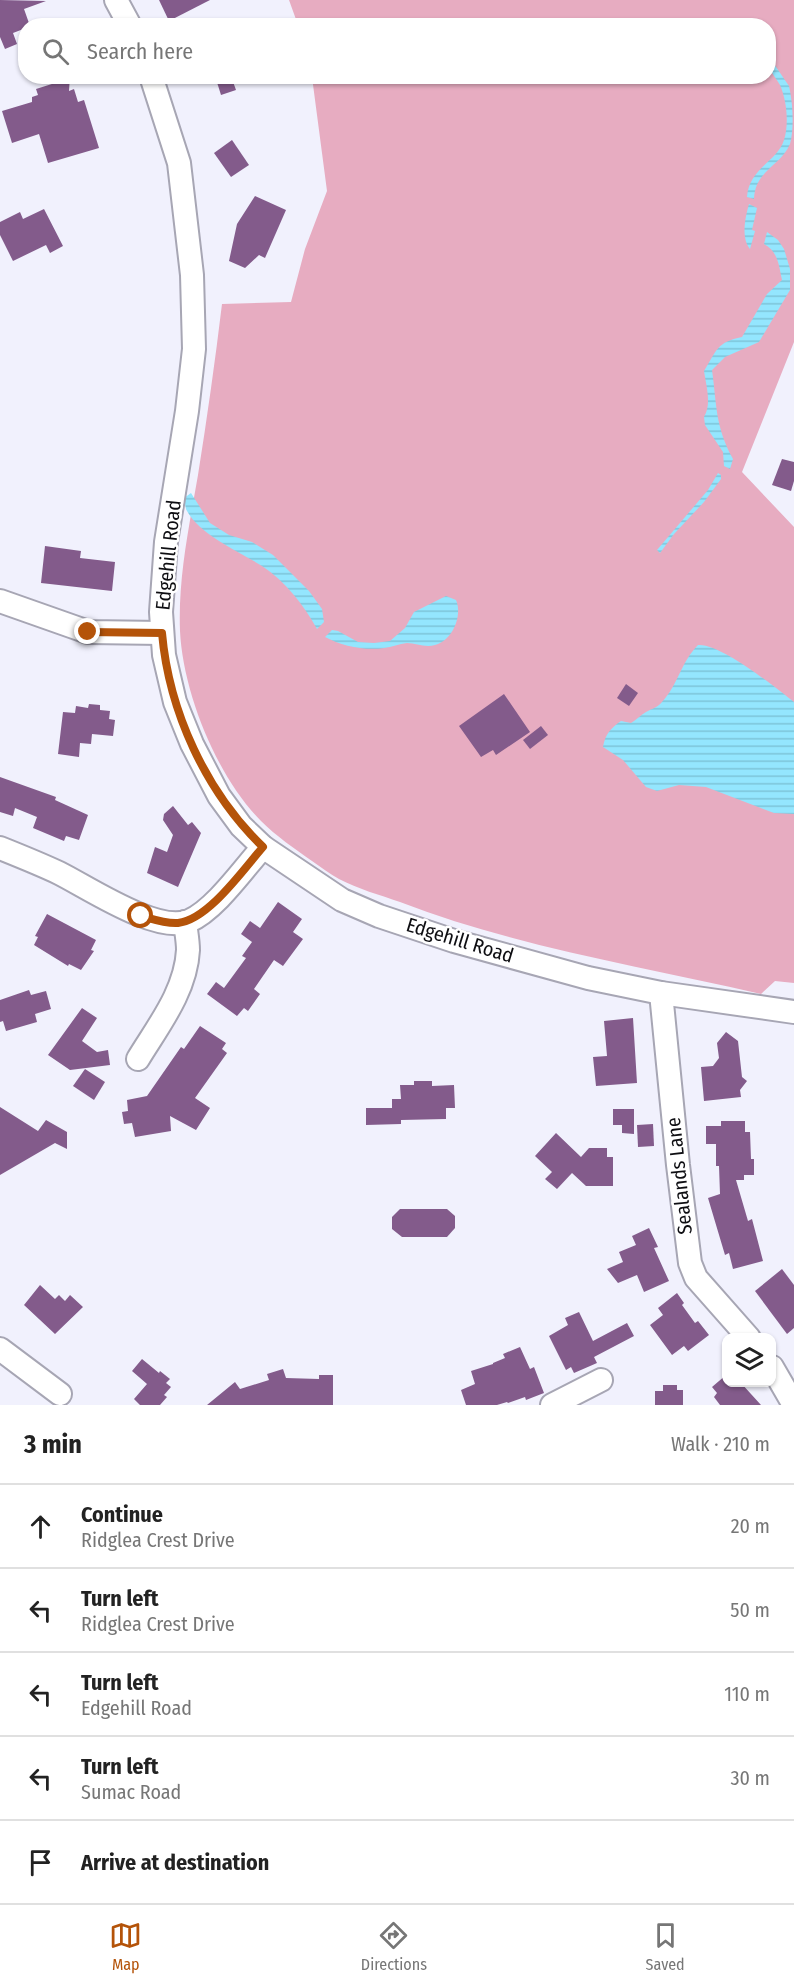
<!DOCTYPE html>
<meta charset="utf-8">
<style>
:root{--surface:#fff;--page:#f2f2f2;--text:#222;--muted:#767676;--line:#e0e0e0;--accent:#b45309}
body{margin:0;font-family:"Fira Sans Condensed",sans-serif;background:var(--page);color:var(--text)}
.controls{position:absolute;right:18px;bottom:18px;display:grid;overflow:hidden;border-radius:12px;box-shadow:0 2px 4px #0004}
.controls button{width:54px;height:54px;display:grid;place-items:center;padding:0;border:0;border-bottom:2px solid var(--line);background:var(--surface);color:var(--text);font:30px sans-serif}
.stop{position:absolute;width:18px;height:18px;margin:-14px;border:4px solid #b45309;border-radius:50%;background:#fff}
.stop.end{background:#b45309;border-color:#fff;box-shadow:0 2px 6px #0008}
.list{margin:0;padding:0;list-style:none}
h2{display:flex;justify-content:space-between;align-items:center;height:78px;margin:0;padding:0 24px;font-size:26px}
h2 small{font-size:20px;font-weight:400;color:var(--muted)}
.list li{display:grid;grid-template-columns:39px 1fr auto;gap:18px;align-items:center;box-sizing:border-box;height:84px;padding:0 24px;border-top:2px solid var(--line)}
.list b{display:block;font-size:22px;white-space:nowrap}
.list p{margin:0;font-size:20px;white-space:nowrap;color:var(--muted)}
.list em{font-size:20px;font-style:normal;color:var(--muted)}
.icon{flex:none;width:33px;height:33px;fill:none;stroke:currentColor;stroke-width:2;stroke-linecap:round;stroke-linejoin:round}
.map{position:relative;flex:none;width:794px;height:1405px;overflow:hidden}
.search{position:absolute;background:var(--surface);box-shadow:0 2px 4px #0004;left:18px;right:18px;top:18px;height:66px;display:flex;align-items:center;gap:15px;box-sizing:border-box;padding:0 21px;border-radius:24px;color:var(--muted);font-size:22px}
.sheet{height:498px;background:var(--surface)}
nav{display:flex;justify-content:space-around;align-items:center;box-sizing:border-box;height:84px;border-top:2px solid var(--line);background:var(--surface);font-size:16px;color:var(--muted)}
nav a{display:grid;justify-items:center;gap:3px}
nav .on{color:var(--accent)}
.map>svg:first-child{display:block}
</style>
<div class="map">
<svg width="794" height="1405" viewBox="0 0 794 1405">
<defs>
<pattern id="water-rules" width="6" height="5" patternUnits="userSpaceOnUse" patternTransform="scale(1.5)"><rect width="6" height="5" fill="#94e6fe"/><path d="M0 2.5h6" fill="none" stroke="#7ec4d9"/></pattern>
</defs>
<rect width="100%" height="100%" fill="#f1f1fd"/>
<path fill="#e7acc1" d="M289 0H794V342L742 472 794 527V983L775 981 761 994C639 966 517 947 400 902 380 895 358 889 339 879 330 874 321 867 312 861 295 849 276 836 261 821 217 777 183 693 180 631 178 578 189 527 198 475 207 418 215 362 222 304L291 302 305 249 327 191 312 77 768 76V26L298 25Z"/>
<g fill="url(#water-rules)">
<path d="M769 42 774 64 789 86 790 91C793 106 794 130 790 144 781 166 755 170 754 199L747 197C749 168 778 161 784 140 789 124 787 101 780 85 776 78 771 73 769 65 767 58 768 50 769 42Z"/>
<path d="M749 204 757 208 752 230 755 231 750 249C741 238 745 218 749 204Z"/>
<path d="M767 232 778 240 784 249 790 269V290L759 342 725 357 712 370C717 406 715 426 733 459L730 469 724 466 723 452 705 425 704 417C712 404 706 385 704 371 717 350 717 342 742 337L767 294 782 280C779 266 778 251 764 244Z"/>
<path d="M718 473 721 475V479L704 502 674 534 660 553 657 550 708 490Z"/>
<path d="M191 493 210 523 229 535 252 542 273 555 309 591 322 609 324 622 317 629C304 605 285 581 262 566 240 552 200 535 187 511 185 508 185 502 184 498Z"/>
<path d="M446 596 456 600C463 616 452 641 435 645 425 648 416 643 407 643 399 644 392 647 384 648 365 651 342 646 325 637L332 630 338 631 358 642 374 643 390 641 405 628 414 612Z"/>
<path d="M698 645C720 643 775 687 794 702V814L774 813 706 787 679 785 657 791 646 787 623 760 603 747C605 734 611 728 621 721L631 723C636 720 641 715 646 712 653 708 657 708 662 702 678 685 681 662 698 645Z"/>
</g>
<g fill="#835b8b">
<path d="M0 0 46 1 24 9 30 26H26V28L13 33 17 44 5 49 0 37Z"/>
<path d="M159 0H210L169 21Z"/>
<path d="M70 76 69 91 74 89 78 102 84 100 99 148 48 163 39 134 12 143 2 111 32 102V97L38 95 36 89 55 83 54 80Z"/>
<path d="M215 76H231L236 90 221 95Z"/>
<path d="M232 140 249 165 231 177 214 153Z"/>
<path d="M255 196 286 210 265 258 259 255 245 268 229 261 237 224Z"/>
<path d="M44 209 63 246 50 253 46 245 13 261 0 235V222L20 212 23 219Z"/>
<path d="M782 459 794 462V481L791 491 772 485Z"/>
<path d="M45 546 81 551 80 558 115 562 112 591 41 583Z"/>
<path d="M626 684 638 693 629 706 617 698Z"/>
<path d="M504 694 530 732 496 755 493 750 481 757 459 726Z"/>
<path d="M89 704 100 705V710L110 711 109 719 115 720 113 736 92 734 91 744 80 743 79 757 58 754 63 712 75 713 76 706 88 708Z"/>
<path d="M541 726 548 735 530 749 523 740Z"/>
<path d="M0 777 56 797 55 800 88 815 79 840 66 836 64 841 33 828 37 817 15 808 13 816 0 812Z"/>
<path d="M173 806 188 825 192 822 201 833 178 887 147 873 155 847 167 852 173 835 163 820 164 814Z"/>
<path d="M278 902 302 919 293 932 303 939 283 966 274 960 254 989 260 994 248 1011 244 1008 237 1016 207 994 216 982 224 988 246 958 242 956 252 942 241 934 250 921 260 928Z"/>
<path d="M47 914 96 940 91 950 94 951 81 970 69 964 68 966 34 945 38 937 35 936Z"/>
<path d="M29 990 31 995 46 991 51 1009 35 1014 37 1022 6 1031 3 1021 0 1022V1000Z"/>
<path d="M82 1008 97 1018 82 1041 97 1052 108 1050 110 1065 70 1070 48 1055Z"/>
<path d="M633 1018 637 1083 596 1086 593 1057 607 1056 604 1021Z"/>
<path d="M200 1026 226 1043 222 1049 227 1053 195 1098 210 1108 196 1130 170 1116 171 1131 135 1137 132 1123 124 1124 122 1112 128 1111 127 1100 147 1096 181 1047 184 1049Z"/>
<path d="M726 1032 738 1041 742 1077 747 1081 740 1090 741 1097 704 1101 701 1067 713 1066 719 1058 717 1043Z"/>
<path d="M85 1069 105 1082 94 1100 73 1086Z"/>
<path d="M414 1081H432V1086L454 1085 455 1108H446V1119L401 1120V1124L366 1125V1108H392V1099H401L400 1085H414Z"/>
<path d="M0 1107 38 1131 46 1120 67 1132V1149L55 1143 0 1175Z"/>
<path d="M613 1109H634V1134L622 1133V1125H613Z"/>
<path d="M721 1121H745V1132H750L751 1159H754V1175H744V1180H736L748 1221 752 1219 763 1261 733 1269 729 1253 725 1255 708 1198 720 1194 719 1166H716V1144H706V1126H721Z"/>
<path d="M653 1124 654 1146 638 1147 637 1125Z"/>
<path d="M556 1133 581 1157 589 1148H607V1157H613V1186H586L572 1173 557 1189 545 1179 552 1172 535 1156Z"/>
<path d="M400 1209H447L455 1216V1228L447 1237H402L392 1229V1217Z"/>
<path d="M649 1228 658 1247 654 1248 669 1281 644 1292 637 1275 618 1283 607 1269 623 1262 619 1252 636 1245 632 1236Z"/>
<path d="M782 1269 794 1285V1328L787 1334 755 1291Z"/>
<path d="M40 1285 55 1299 59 1295 65 1301 70 1295 83 1307 55 1334 24 1305Z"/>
<path d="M677 1293 684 1303 682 1305 695 1323 698 1321 709 1335 688 1351 684 1346 672 1355 650 1325 663 1315 658 1308Z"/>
<path d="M579 1312 593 1341 627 1323 634 1336 594 1357 597 1363 574 1373 571 1367 566 1370 549 1336 568 1325 565 1318Z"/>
<path d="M520 1347 530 1369 534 1367 544 1393 526 1400 525 1397 508 1403 507 1402 497 1405H466L461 1390 475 1384 471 1371 493 1364V1363L505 1358 503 1354Z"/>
<path d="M142 1359 159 1373 160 1371 170 1379 166 1383 171 1387 164 1395 167 1397 160 1405H140L134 1399 147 1384 132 1371Z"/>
<path d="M283 1369 286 1378 319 1379V1375H333V1405H207L235 1382 240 1389 269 1380 267 1374Z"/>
<path d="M726 1375V1383H741L761 1405H720L714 1397 717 1393 712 1387Z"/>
<path d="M663 1385H677V1390H683V1405H655V1391H663Z"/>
</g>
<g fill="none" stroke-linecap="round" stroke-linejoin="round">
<defs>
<g id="minor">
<path d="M116 0 130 26"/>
<path d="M151 76 179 163 192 275 194 349 187 411 166 542 161 612 164 655 175 702 192 744 219 796 241 826 263 847 342 900 379 916 454 941 588 978 661 993 794 1012"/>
<path d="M0 601 88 632 162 633"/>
<path d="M0 848C20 856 40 864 59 873 89 888 157 934 189 921 215 910 244 868 263 847"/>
<path d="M661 993 678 1165 690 1263 696 1278 749 1338"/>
<path d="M138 1059C158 1026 186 991 188 950 188 941 186 931 185 922"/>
<path d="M0 1349 60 1394"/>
<path d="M772 1367 794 1405"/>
<path d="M552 1405 601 1380"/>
</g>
</defs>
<use href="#minor" stroke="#a7a6b4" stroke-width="26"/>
<use href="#minor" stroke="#fff" stroke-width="22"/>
</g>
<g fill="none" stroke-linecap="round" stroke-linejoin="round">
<path stroke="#b45309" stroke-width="8" d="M88 632 162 633C169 712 206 792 263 847 243 870 208 920 178 923 166 924 152 919 141 916"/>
</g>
<g text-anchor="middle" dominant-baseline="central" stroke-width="5" stroke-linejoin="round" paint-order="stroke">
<g font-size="20" fill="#0e0e12" stroke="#fff">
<text transform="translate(168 555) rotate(-84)">Edgehill Road</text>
<text transform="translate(460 940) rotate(17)">Edgehill Road</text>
<text transform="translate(679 1176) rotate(-96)">Sealands Lane</text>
</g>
</g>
</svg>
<div class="controls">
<button><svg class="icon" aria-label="layers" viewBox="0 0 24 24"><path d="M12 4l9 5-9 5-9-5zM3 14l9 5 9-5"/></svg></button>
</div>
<div class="stop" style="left:141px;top:916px"></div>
<div class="stop end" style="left:88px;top:632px"></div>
<div class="search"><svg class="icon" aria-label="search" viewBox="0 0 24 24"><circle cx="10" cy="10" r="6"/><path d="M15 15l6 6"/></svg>Search here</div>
</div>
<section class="sheet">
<h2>3 min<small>Walk · 210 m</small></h2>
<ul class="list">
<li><svg class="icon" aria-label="ahead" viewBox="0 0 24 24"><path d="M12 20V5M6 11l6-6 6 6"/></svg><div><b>Continue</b><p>Ridglea Crest Drive</p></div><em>20 m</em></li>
<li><svg class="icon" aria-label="left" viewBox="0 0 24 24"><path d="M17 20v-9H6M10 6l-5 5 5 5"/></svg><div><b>Turn left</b><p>Ridglea Crest Drive</p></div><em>50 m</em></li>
<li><svg class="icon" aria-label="left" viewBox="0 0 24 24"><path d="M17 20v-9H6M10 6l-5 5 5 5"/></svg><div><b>Turn left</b><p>Edgehill Road</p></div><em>110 m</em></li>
<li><svg class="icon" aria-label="left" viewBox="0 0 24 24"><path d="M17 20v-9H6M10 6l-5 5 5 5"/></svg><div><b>Turn left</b><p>Sumac Road</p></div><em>30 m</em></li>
<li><svg class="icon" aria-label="arrive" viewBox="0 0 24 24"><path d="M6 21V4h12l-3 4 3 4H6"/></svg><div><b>Arrive at destination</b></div></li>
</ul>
</section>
<nav>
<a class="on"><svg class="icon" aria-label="map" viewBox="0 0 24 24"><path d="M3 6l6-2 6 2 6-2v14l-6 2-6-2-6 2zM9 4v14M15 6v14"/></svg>Map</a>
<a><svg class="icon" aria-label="directions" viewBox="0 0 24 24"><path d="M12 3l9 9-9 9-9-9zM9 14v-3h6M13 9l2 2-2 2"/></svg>Directions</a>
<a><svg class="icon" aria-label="saved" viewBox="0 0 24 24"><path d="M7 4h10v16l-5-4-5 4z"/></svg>Saved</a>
</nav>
